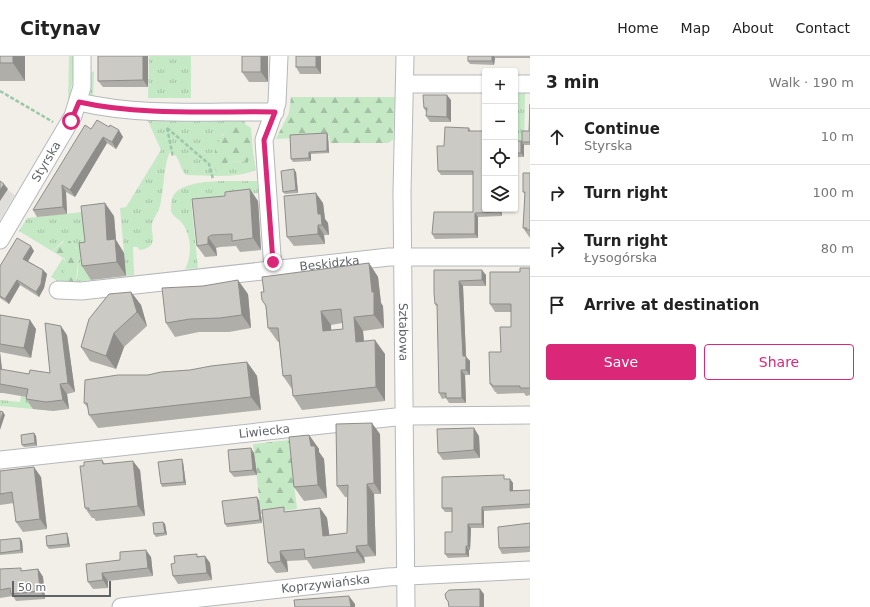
<!DOCTYPE html>
<meta charset="utf-8">
<style>
:root{--surface:#fff;--page:#f2f2f2;--text:#222;--muted:#767676;--line:#e0e0e0;--accent:#db2777}
body{margin:0;font-family:"DejaVu Sans",sans-serif;background:var(--page);color:var(--text)}
.controls{position:absolute;right:12px;top:12px;display:grid;overflow:hidden;border-radius:4px;box-shadow:0 1px 3px #0004}
.controls button{width:36px;height:36px;display:grid;place-items:center;padding:0;border:0;border-bottom:1px solid var(--line);background:var(--surface);color:var(--text);font:20px sans-serif}
.scale{position:absolute;left:12px;bottom:10px;width:99px;box-sizing:border-box;padding-left:4px;border:2px solid #5f6368;border-top:0;font-size:11px;line-height:14px;white-space:nowrap;color:#5f6368;-webkit-text-stroke:3px #fff;paint-order:stroke}
.stop{position:absolute;width:12px;height:12px;margin:-9px;border:3px solid #db2777;border-radius:50%;background:#fff}
.stop.end{background:#db2777;border-color:#fff;box-shadow:0 1px 4px #0008}
.list{margin:0;padding:0;list-style:none}
h2{display:flex;justify-content:space-between;align-items:center;height:52px;margin:0;padding:0 16px;font-size:17px}
h2 small{font-size:13px;font-weight:400;color:var(--muted)}
.list li{display:grid;grid-template-columns:26px 1fr auto;gap:12px;align-items:center;box-sizing:border-box;height:56px;padding:0 16px;border-top:1px solid var(--line)}
.list b{display:block;font-size:15px;white-space:nowrap}
.list p{margin:0;font-size:13px;white-space:nowrap;color:var(--muted)}
.list em{font-size:13px;font-style:normal;color:var(--muted)}
.actions{display:flex;gap:8px;padding:12px 16px}
.actions a{flex:1;padding:9px 0;border:1px solid var(--accent);border-radius:4px;text-align:center;font-size:14px;color:var(--accent)}
.actions .main{background:var(--accent);color:#fff}
.icon{flex:none;width:22px;height:22px;fill:none;stroke:currentColor;stroke-width:2;stroke-linecap:round;stroke-linejoin:round}
.map{position:relative;flex:none;width:530px;height:551px;overflow:hidden}
header{display:flex;align-items:center;gap:24px;box-sizing:border-box;height:56px;padding:0 20px;background:var(--surface);border-bottom:1px solid var(--line)}
header strong{font-size:19px}
nav{display:flex;gap:22px;margin-inline-start:auto;font-size:14px}
main{display:flex}
aside{flex:1;background:var(--surface)}
.map>svg:first-child{display:block}
</style>
<header>
<strong>Citynav</strong>
<nav><a>Home</a><a>Map</a><a>About</a><a>Contact</a></nav>
</header>
<main>
<div class="map">
<svg width="530" height="551" viewBox="0 0 530 551">
<defs>
<pattern id="grass-tufts" width="24" height="20" patternUnits="userSpaceOnUse"><rect width="24" height="20" fill="#c5e8c5"/><path d="M3 7l-1-3M5 7V3M7 7l1-3M15 17l-1-3M17 17v-4M19 17l1-3" fill="none" stroke="#a3c0a4"/></pattern>
<pattern id="forest-firs" width="22" height="20" patternUnits="userSpaceOnUse"><rect width="22" height="20" fill="#c5e8c5"/><path d="M5 1l3.5 6h-7zM16 11l3.5 6h-7z" fill="#a3c0a4"/></pattern>
</defs>
<rect width="100%" height="100%" fill="#f1efe8"/>
<path fill="#e0deda" d="M0 129 15 139 0 164Z"/>
<g fill="url(#grass-tufts)">
<path d="M69 0H74L73 24 68 47Z"/>
<path d="M149 0H191V42H148Z"/>
<path d="M94 15 93 43C85 38 86 29 86 21Z"/>
<path d="M515 35H525L524 89H515Z"/>
<path d="M150 61 245 62V68L237 69 222 79 214 108 217 115 229 105 240 106 253 96 256 114C235 123 209 119 186 119 179 112 180 99 170 96 164 107 164 132 161 145 160 153 156 158 153 165 148 177 162 190 140 194L137 191H133L134 219 126 220 120 152 126 151 161 94 148 65Z"/>
<path d="M252 125H257L258 137 191 144 198 212 185 213C192 200 192 180 182 167 178 162 173 161 171 155 171 150 171 145 173 140 185 121 232 126 252 125Z"/>
<path d="M83 156 91 224 76 226C79 216 79 200 76 191L63 185 52 195 19 175 27 162Z"/>
<path d="M63 202 65 205 66 227 56 228V224L51 221Z"/>
<path d="M25 318 45 354 0 350V344L20 346Z"/>
</g>
<g fill="url(#forest-firs)">
<path d="M291 41H395L393 84 388 87H330L329 80 276 83 289 57Z"/>
<path d="M240 68H245L251 72 253 96 247 106 229 105 217 116C213 111 214 106 214 101 216 84 224 74 240 68Z"/>
<path d="M66 184 70 185 79 196 76 226 66 227 64 217 65 203 52 195Z"/>
<path d="M289 384 297 453 261 458 253 388Z"/>
</g>
<g fill="none" stroke-linecap="round" stroke-linejoin="round">
<defs>
<g id="minor">
<path id="s1" d="M405 0 402 136 406 551"/>
<path d="M405 28H485"/>
<path d="M515 28H530"/>
<path d="M79 46C142 61 210 55 275 56"/>
<path id="s2" d="M0 184 73 60 82 31V0"/>
<path d="M273 214 264 84 277 47 279 0"/>
<path id="s3" d="M58 234 81 235 389 201H530"/>
<path id="s4" d="M0 404 405 360 530 359"/>
<path id="s5" d="M121 551 388 521 530 514"/>
</g>
</defs>
<use href="#minor" stroke="#b5b8bc" stroke-width="19"/>
<g stroke="#9cc7a9" stroke-width="2.5" stroke-dasharray="4 2" stroke-linecap="butt">
<path d="M0 35 53 66"/>
<path d="M167 72 209 108 213 123"/>
<path d="M167 72 173 101"/>
</g>
<use href="#minor" stroke="#fff" stroke-width="17"/>
</g>
<g fill="#afaea9" fill-rule="evenodd">
<rect x="0" y="0" width="25" height="25"/>
<path d="M148 0V31H103L98 25Z"/>
<path d="M242 0H268V26H249L242 16Z"/>
<path d="M296 0H321V18H300L296 11Z"/>
<path d="M468 0H530V2H495L494 9 470 8 468 5Z"/>
<path d="M451 44V66H430L426 60V56L424 52Z"/>
<path d="M530 48V89H524V101H515V85H521L529 75Z"/>
<path d="M469 72 471 75 485 153H501L502 160 478 161V182L435 183 432 178 473 156V119H441L438 115 444 90Z"/>
<path d="M91 73 123 81 116 93 107 87 75 141 66 136 67 158 37 161 33 154Z"/>
<path d="M327 77 328 80 329 97 311 98V105L293 106 291 103Z"/>
<path d="M296 116 298 137 285 138 283 136Z"/>
<path d="M530 117V182L523 172 525 138 523 136Z"/>
<path d="M192 143 258 145 261 194 240 196 236 190 220 191 216 192 217 200 205 201 197 190Z"/>
<path d="M323 147 325 163 328 167 329 179H324L325 188 294 190 287 181Z"/>
<path d="M114 160 116 184 124 197 126 220 91 224 82 210 85 186Z"/>
<path d="M34 195 28 205 43 214 47 218 44 232 39 241 20 229 9 248 0 242V210Z"/>
<path d="M369 207 378 221 381 247 383 250 384 272 363 275 364 285 385 298V345L302 354 293 340 292 333 283 320 279 286H278L268 272 264 236ZM342 267 343 273 331 274V269Z"/>
<path d="M530 212V339L526 340 524 337 497 338 496 336H495L490 328 501 296 511 271V256H495L490 248 520 216Z"/>
<path d="M434 214 486 219V230H463L466 301 470 305V319H465L466 347H449L446 342 442 343 439 337 437 251 435 248Z"/>
<path d="M131 236 141 249 147 270 124 291 116 313 90 305 81 291Z"/>
<path d="M248 238 251 272 229 276H199L175 281 166 267Z"/>
<path d="M0 259 36 273 31 302 0 296Z"/>
<path d="M67 279 75 336 67 338 69 353 53 355 33 353 26 343 27 341 3 337H0V296L2 314 29 318 50 317Z"/>
<path d="M247 306 257 320 261 354 98 372 89 359 88 352 84 347 148 319 190 314Z"/>
<path d="M34 377 36 380 37 390 24 391 22 389Z"/>
<path d="M380 378 381 438H374L376 500 364 501 365 507 313 513 307 504 287 505 288 516 276 517 268 507 287 456 320 452 327 462 329 479 347 477V441H345L337 430Z"/>
<path d="M309 379 319 393V396L324 403 327 442 304 445 294 431Z"/>
<path d="M479 380 480 402 443 404 438 397Z"/>
<path d="M254 397 257 419 234 421 230 416Z"/>
<path d="M102 404 105 408 140 414 145 460 96 465 94 462H92L85 452 84 410Z"/>
<path d="M183 406 186 429 162 431 161 428Z"/>
<path d="M0 415 41 421 47 473 23 476 16 466 14 447 0 449Z"/>
<path d="M507 423H510L513 427V434H530V452L484 455V472H471L470 494H469V501L448 502 445 498 452 476V456H445L442 452Z"/>
<path d="M259 444 262 467 227 471 225 468Z"/>
<path d="M163 466 165 468 167 479 156 481 154 478Z"/>
<path d="M530 467V496L502 498 499 492Z"/>
<path d="M68 480 70 491 49 493 47 490Z"/>
<path d="M20 482 22 485 23 497 0 499V484Z"/>
<path d="M199 500H205L210 507 212 524 178 528 173 520 175 507Z"/>
<path d="M151 501 153 520 108 525V532L93 533 88 526 86 508Z"/>
<path d="M0 513 23 515 38 513 43 521 45 543 16 545 13 540 0 542Z"/>
</g>
<g fill="#8f8d8a">
<path d="M13 0H25V25L13 7Z"/>
<path d="M143 0H148V31L143 24Z"/>
<path d="M261 0H268V26L261 16Z"/>
<path d="M316 0H321V18L316 11Z"/>
<path d="M492 0H494L495 2 494 9 492 5Z"/>
<path d="M447 39 451 44V66L447 61Z"/>
<path d="M119 74 123 81 116 93 112 86Z"/>
<path d="M327 77 328 80 329 97 327 95Z"/>
<path d="M103 81 107 87 75 141 70 134Z"/>
<path d="M521 85 524 89V101L521 97Z"/>
<path d="M309 96 311 98V105L309 102Z"/>
<path d="M294 113 296 116 298 137 296 134Z"/>
<path d="M4 128 8 133 0 145V134Z"/>
<path d="M62 129 66 136 67 158 63 151Z"/>
<path d="M250 133 258 145 261 194 253 182Z"/>
<path d="M316 137 323 147 325 163 328 167 329 179 322 169 318 158Z"/>
<path d="M105 147 114 160 116 184 124 197 126 220 117 206 107 184Z"/>
<path d="M499 153H501L502 160 499 156Z"/>
<path d="M475 157 478 161V182L475 178Z"/>
<path d="M318 169 324 179 325 188 318 178Z"/>
<path d="M208 181 216 192 217 200 208 188Z"/>
<path d="M31 190 34 195 27 207 23 203Z"/>
<path d="M369 207 378 221 381 247 383 250 384 272 374 259Z"/>
<path d="M43 214 47 218 44 232 39 241 36 236Z"/>
<path d="M482 214 486 219V230L482 224Z"/>
<path d="M17 224 20 229 9 248 5 243Z"/>
<path d="M238 224 248 238 251 272 242 259Z"/>
<path d="M459 225 463 230 466 301 470 305V319L466 314 463 300Z"/>
<path d="M131 236 141 249 147 270 137 256Z"/>
<path d="M321 255 331 269 332 289 323 275Z"/>
<path d="M354 261 363 275 365 300 356 286Z"/>
<path d="M30 264 36 273 31 302 24 292Z"/>
<path d="M61 270 67 279 75 336 68 327Z"/>
<path d="M114 277 124 291 116 313 106 300Z"/>
<path d="M375 284 385 298V345L376 331Z"/>
<path d="M0 296 3 322 0 318Z"/>
<path d="M247 306 257 320 261 354 251 341Z"/>
<path d="M461 314 465 319 466 347 462 342Z"/>
<path d="M60 328 67 338 69 353 63 344Z"/>
<path d="M3 356 5 359 0 374V366Z"/>
<path d="M372 367 380 378 381 438 374 427Z"/>
<path d="M474 372 479 380 480 402 474 394Z"/>
<path d="M34 377 36 380 37 390 35 387Z"/>
<path d="M309 379 319 393V396L324 403 327 442 318 429 311 390Z"/>
<path d="M251 392 254 397 257 419 253 414Z"/>
<path d="M182 403 183 406 186 429 184 426Z"/>
<path d="M133 405 140 414 145 460 138 450Z"/>
<path d="M34 411 41 421 47 473 40 463Z"/>
<path d="M510 423 513 427V438L510 435Z"/>
<path d="M367 428 374 438 376 500 368 489Z"/>
<path d="M257 441 259 444 262 467 260 464Z"/>
<path d="M482 451 484 455V472L482 468Z"/>
<path d="M320 452 327 462 331 491 323 480Z"/>
<path d="M163 466 165 468 167 479 165 477Z"/>
<path d="M468 468 471 472 470 494 468 490Z"/>
<path d="M67 477 68 480 70 491 68 488Z"/>
<path d="M20 482 22 485 23 497 21 494Z"/>
<path d="M356 490 364 501 365 507 357 496Z"/>
<path d="M466 490 469 494V501L466 498Z"/>
<path d="M146 494 151 501 153 520 148 512Z"/>
<path d="M280 495 287 505 288 516 281 505Z"/>
<path d="M205 500 210 507 212 524 207 517Z"/>
<path d="M38 513 43 521 45 543 40 535Z"/>
<path d="M102 517 108 525V532L103 524Z"/>
<path d="M480 533 484 538V551H480Z"/>
<path d="M349 540 355 548V551H351Z"/>
</g>
<g fill="#cccac5" stroke="#8f8d8a" fill-rule="evenodd">
<rect x="0" y="0" width="13" height="7"/>
<path d="M98 0H143V24L98 25Z"/>
<rect x="242" y="0" width="19" height="16"/>
<rect x="296" y="0" width="20" height="11"/>
<rect x="468" y="0" width="24" height="5"/>
<path d="M423 39H447V61L426 60 427 52H424Z"/>
<path d="M530 48V86H522V75H529Z"/>
<path d="M97 64 109 71 110 69 119 74 112 86 103 81 70 134 62 129 63 151 33 154 85 69 91 73Z"/>
<path d="M445 71 469 72 468 75H485V153H499V156L475 157V178H432L434 156H473V115H438L437 90H444Z"/>
<path d="M327 77V95L309 96V102L291 103 290 79Z"/>
<rect x="515" y="85" width="6" height="12"/>
<path d="M294 113 296 134 283 136 281 115Z"/>
<path d="M523 117H530V174H526L527 172H523L525 136H523Z"/>
<path d="M0 125 4 128 0 134Z"/>
<path d="M250 133 253 182 232 185V178L212 179 208 181V188L197 190 192 143 225 140V136Z"/>
<path d="M316 137 318 158H321L322 169H318V178L287 181 284 140Z"/>
<path d="M105 147 107 184 115 183 117 206 82 210 79 187 85 186 81 150Z"/>
<path d="M17 182 31 190 23 203 43 214 41 228 36 236 17 224 5 243 0 240V210Z"/>
<path d="M369 207 372 236H374V259L354 261 356 286 375 284 376 331 293 340 291 319 283 320 278 272H268L266 250 262 244 261 236H264L262 221ZM341 253 343 273 323 275 321 255Z"/>
<path d="M520 212H530V332H520V330H492V328H490L489 296H501L500 271H511V248H490V216H520Z"/>
<path d="M434 214H482V224L459 225 463 300H466V314H461L462 342H446V337H439L437 248H435L434 237Z"/>
<path d="M238 224 242 259 220 262 190 263 166 267 162 232 203 230Z"/>
<path d="M131 236 137 256 114 277 106 300 81 291 89 263 109 238Z"/>
<path d="M0 259 30 264 24 292 0 288Z"/>
<path d="M45 267 61 270 68 327 60 328 63 344 46 346 26 343 28 333 0 328V313L29 318 30 314 50 317Z"/>
<path d="M247 306 251 341 89 359 87 347H84L85 324 118 319H148L161 316 190 314 211 310Z"/>
<path d="M0 355 3 356 0 366Z"/>
<path d="M372 367 374 427 367 428 368 489 356 490 357 496 305 502 304 493 280 495 281 505 268 507 262 454 284 451V456L320 452 323 480 347 477 348 429 337 430 336 368Z"/>
<path d="M474 372V394L438 397 437 373Z"/>
<path d="M34 377 35 387 22 389 21 379Z"/>
<path d="M309 379 311 390H315L318 429 294 431 289 381Z"/>
<path d="M251 392 253 414 230 416 228 394Z"/>
<path d="M182 403 184 426 161 428 158 406Z"/>
<path d="M102 404 103 408 133 405 138 450 89 455V452H85L80 410H84V406Z"/>
<path d="M34 411 40 463 16 466 12 436 0 438V415Z"/>
<path d="M504 419V423H510V435L530 434V448L482 451V468H468V490H466V498H445V476H452V452H442V421Z"/>
<path d="M257 441 260 464 225 468 222 445Z"/>
<path d="M163 466 165 477 154 478 153 467Z"/>
<path d="M530 467V491L499 492 498 471Z"/>
<path d="M67 477 68 488 47 490 46 480Z"/>
<path d="M20 482 21 494 0 497V484Z"/>
<path d="M146 494 148 512 102 517 103 524 88 526 86 508 120 504V496Z"/>
<path d="M197 498V501L205 500 207 517 173 520 171 508 175 507 174 500Z"/>
<path d="M21 512V515L38 513 40 535 11 538 10 532 0 534V513Z"/>
<path d="M480 533V551H449L448 545 446 543 445 538 449 534Z"/>
<path d="M349 540 351 551H295L294 544Z"/>
</g>
<g fill="none" stroke-linecap="round" stroke-linejoin="round">
<path stroke="#db2777" stroke-width="5" d="M71 65 79 46C142 60 210 55 275 56L264 84 273 206"/>
</g>
<g text-anchor="middle" dominant-baseline="central" stroke-width="3" stroke-linejoin="round" paint-order="stroke">
<g font-size="12" fill="#5f6368" stroke="#fff">
<text stroke="none"><textPath href="#s2" startOffset="91">Styrska</textPath></text>
<text stroke="none"><textPath href="#s3" startOffset="273">Beskidzka</textPath></text>
<text stroke="none"><textPath href="#s1" startOffset="276">Sztabowa</textPath></text>
<text stroke="none"><textPath href="#s4" startOffset="266">Liwiecka</textPath></text>
<text stroke="none"><textPath href="#s5" startOffset="206">Koprzywiańska</textPath></text>
</g>
</g>
</svg>
<div class="controls">
<button>+</button>
<button>−</button>
<button><svg class="icon" aria-label="locate" viewBox="0 0 24 24"><circle cx="12" cy="12" r="6"/><path d="M12 2v4M12 18v4M2 12h4M18 12h4"/></svg></button>
<button><svg class="icon" aria-label="layers" viewBox="0 0 24 24"><path d="M12 4l9 5-9 5-9-5zM3 14l9 5 9-5"/></svg></button>
</div>
<div class="scale">50 m</div>
<div class="stop" style="left:71px;top:65px"></div>
<div class="stop end" style="left:273px;top:206px"></div>
</div>
<aside>
<h2>3 min<small>Walk · 190 m</small></h2>
<ul class="list">
<li><svg class="icon" aria-label="ahead" viewBox="0 0 24 24"><path d="M12 20V5M6 11l6-6 6 6"/></svg><div><b>Continue</b><p>Styrska</p></div><em>10 m</em></li>
<li><svg class="icon" aria-label="right" viewBox="0 0 24 24"><path d="M7 20v-9h11M14 6l5 5-5 5"/></svg><div><b>Turn right</b></div><em>100 m</em></li>
<li><svg class="icon" aria-label="right" viewBox="0 0 24 24"><path d="M7 20v-9h11M14 6l5 5-5 5"/></svg><div><b>Turn right</b><p>Łysogórska</p></div><em>80 m</em></li>
<li><svg class="icon" aria-label="arrive" viewBox="0 0 24 24"><path d="M6 21V4h12l-3 4 3 4H6"/></svg><div><b>Arrive at destination</b></div></li>
</ul>
<div class="actions"><a class="main">Save</a><a>Share</a></div>
</aside>
</main>
